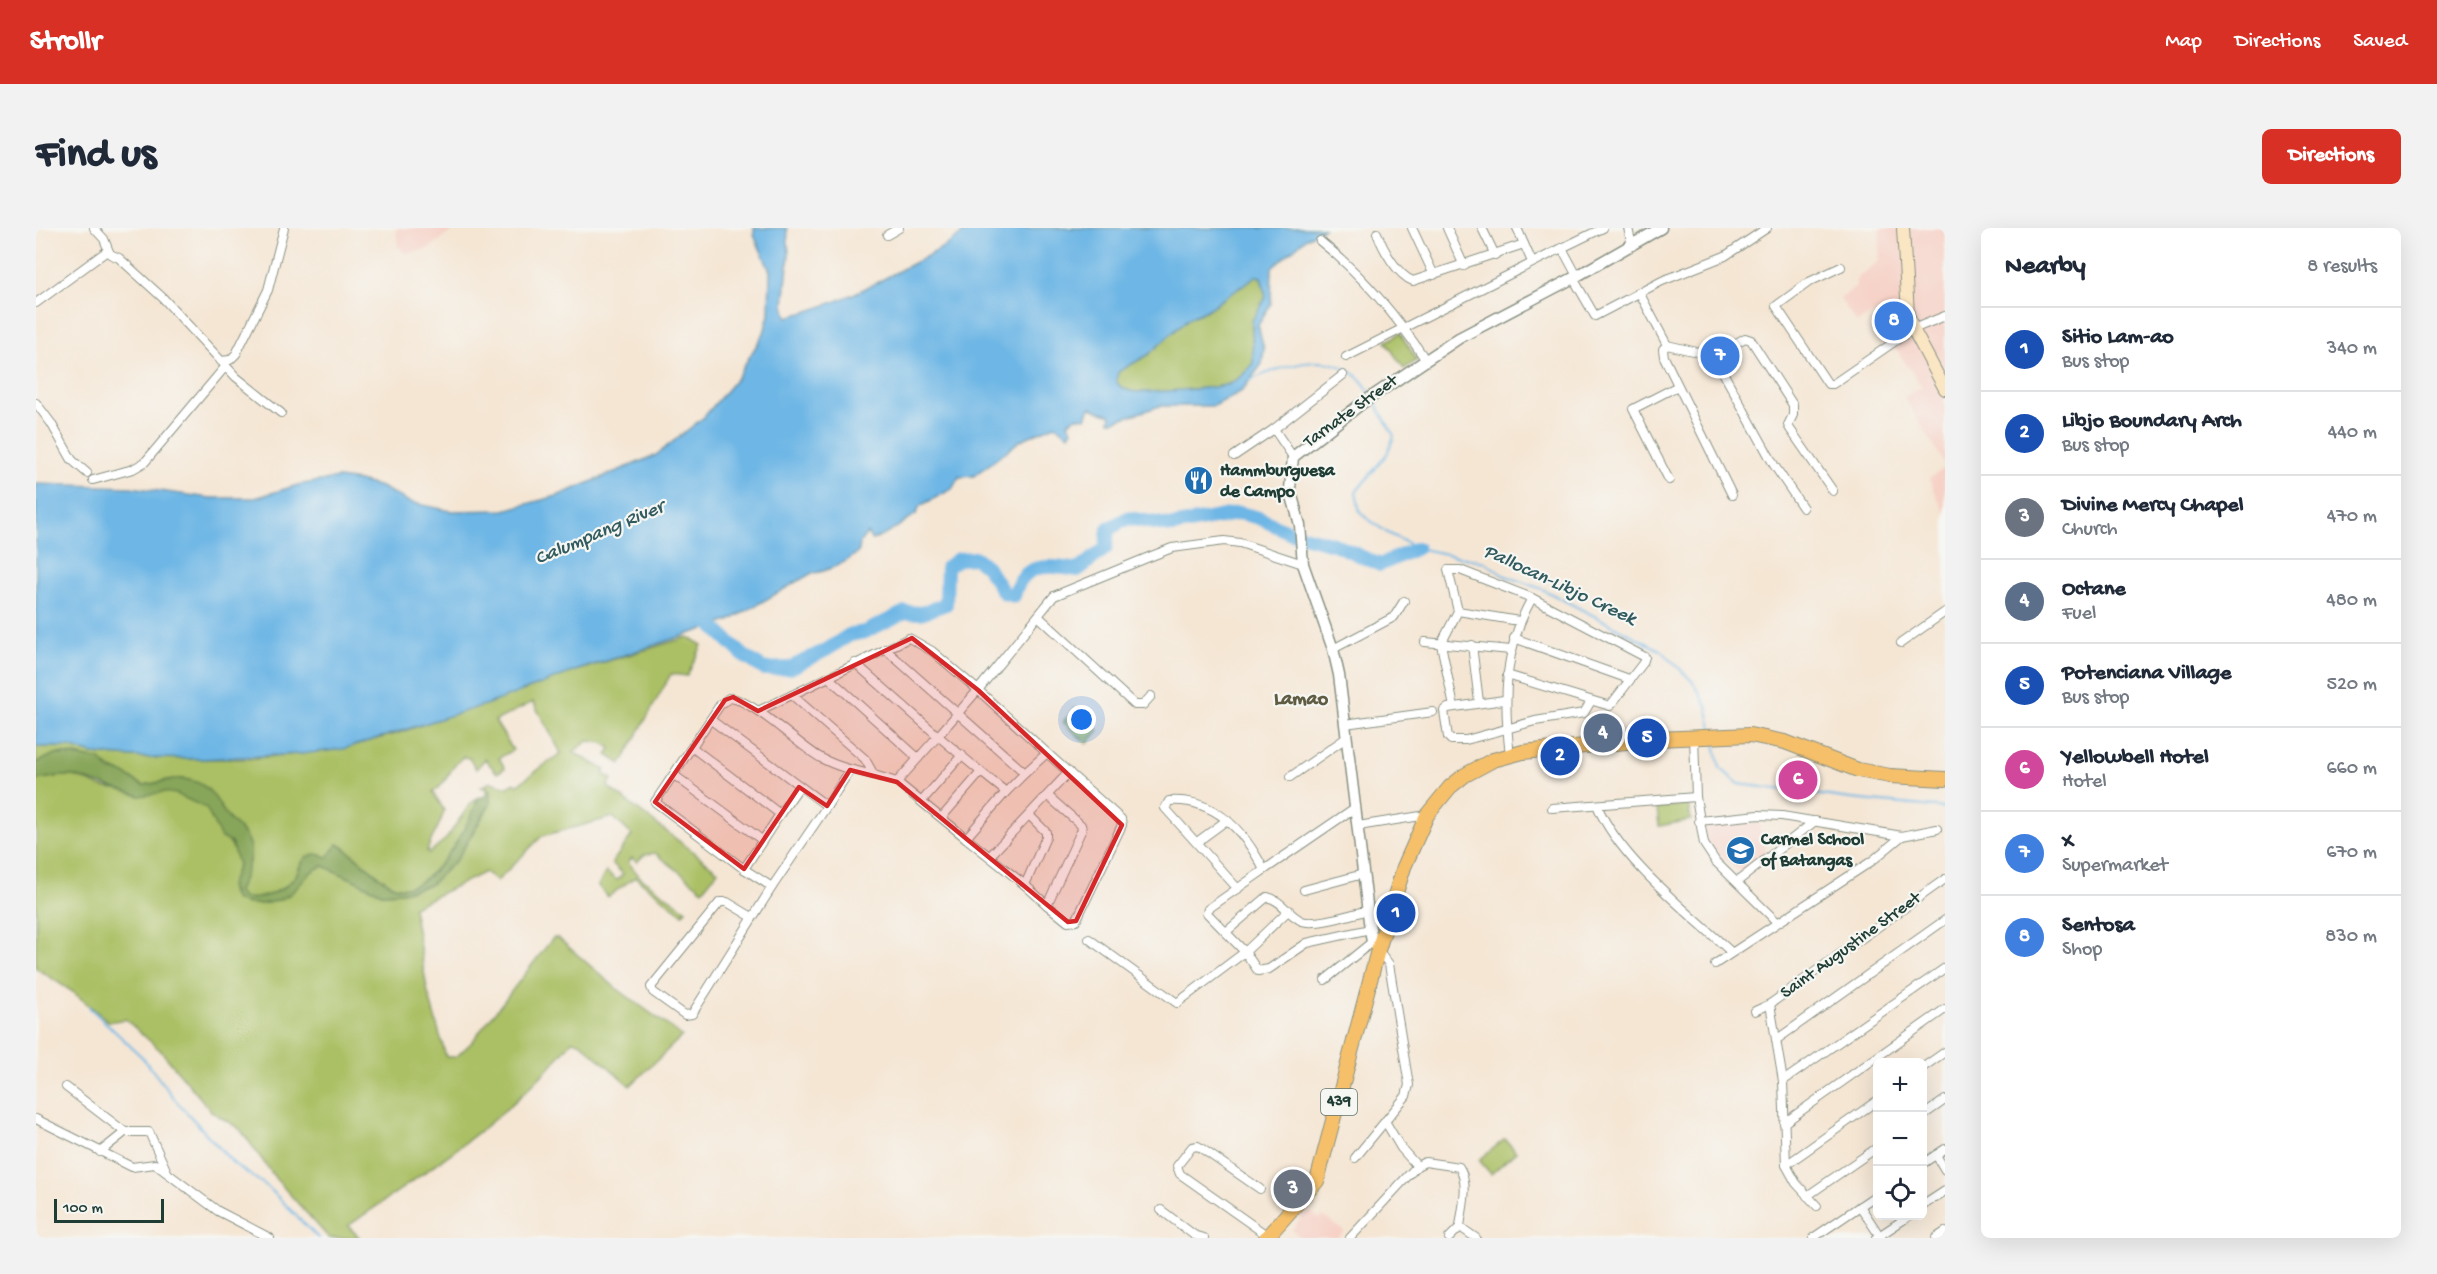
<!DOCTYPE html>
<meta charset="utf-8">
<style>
:root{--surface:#fff;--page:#f2f2f3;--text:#1f2937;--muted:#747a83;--line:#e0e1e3;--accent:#d93025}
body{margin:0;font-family:"Gochi Hand",sans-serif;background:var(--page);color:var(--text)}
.controls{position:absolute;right:18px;bottom:18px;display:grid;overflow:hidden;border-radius:9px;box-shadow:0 6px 24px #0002}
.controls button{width:54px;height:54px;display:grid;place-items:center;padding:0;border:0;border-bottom:2px solid var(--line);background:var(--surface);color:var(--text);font:30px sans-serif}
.scale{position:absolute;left:18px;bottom:15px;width:110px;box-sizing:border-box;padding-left:6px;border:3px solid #1f3d34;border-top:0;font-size:16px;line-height:21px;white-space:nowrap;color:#1f3d34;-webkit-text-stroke:4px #f6f6f2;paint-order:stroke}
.you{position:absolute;left:1046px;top:492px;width:21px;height:21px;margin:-15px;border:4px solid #fff;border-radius:50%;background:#1a73e8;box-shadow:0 0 0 9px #1a73e833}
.badge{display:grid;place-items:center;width:39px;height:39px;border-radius:50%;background:var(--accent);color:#fff;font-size:20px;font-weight:700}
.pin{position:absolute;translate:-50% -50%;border:3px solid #fff;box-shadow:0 2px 6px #0006}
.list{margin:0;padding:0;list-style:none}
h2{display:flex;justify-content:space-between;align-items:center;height:78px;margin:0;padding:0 24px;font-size:26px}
h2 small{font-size:20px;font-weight:400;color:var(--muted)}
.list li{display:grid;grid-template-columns:39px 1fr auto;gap:18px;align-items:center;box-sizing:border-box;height:84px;padding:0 24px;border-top:2px solid var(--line)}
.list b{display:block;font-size:22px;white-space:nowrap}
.list p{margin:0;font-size:20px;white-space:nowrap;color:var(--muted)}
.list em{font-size:20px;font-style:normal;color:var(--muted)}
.icon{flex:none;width:33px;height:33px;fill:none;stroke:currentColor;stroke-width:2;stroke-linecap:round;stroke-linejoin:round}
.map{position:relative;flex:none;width:1909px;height:1010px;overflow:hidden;border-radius:9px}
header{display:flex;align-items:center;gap:36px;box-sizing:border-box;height:84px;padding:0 30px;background:var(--accent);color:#fff}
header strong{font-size:28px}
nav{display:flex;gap:33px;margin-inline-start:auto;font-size:21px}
.intro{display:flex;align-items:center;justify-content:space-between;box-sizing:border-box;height:144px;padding:0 36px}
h1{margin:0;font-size:42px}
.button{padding:15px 27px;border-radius:9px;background:var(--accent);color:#fff;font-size:21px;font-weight:700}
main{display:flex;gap:36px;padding:0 36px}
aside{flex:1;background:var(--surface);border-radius:9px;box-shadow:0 6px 24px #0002}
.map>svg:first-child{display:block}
</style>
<header>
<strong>Strollr</strong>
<nav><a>Map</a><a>Directions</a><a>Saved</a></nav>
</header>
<div class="intro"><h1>Find us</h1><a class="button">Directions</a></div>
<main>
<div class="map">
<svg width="1909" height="1010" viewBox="0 0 1909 1010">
<rect width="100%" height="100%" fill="#f6f6f2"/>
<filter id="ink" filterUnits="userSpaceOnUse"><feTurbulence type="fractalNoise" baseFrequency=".0167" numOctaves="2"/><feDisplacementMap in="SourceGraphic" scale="12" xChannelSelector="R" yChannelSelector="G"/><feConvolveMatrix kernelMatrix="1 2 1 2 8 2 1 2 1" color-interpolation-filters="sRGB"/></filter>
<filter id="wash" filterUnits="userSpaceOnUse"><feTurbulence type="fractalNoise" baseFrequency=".008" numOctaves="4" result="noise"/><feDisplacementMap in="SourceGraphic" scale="24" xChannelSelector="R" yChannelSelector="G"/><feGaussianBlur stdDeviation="1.35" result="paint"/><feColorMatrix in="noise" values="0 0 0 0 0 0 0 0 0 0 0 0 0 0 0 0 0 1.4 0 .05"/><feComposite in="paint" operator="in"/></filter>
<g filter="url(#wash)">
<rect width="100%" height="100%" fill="#f5e6d4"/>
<g fill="#f6d1c6">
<path d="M361 0H420L392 21 369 25 361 17Z"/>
<path d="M1844 0H1909V236L1868 169 1886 159 1858 118 1854 120 1837 85 1821 95 1804 71 1819 60 1821 50 1843 33Z"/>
<path d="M1909 239V286L1893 251Z"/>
<path d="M1566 487 1591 509 1550 515 1558 496Z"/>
<path d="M1722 594 1732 630 1706 647 1671 615 1669 599Z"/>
<path d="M1271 982 1284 991 1287 988 1308 1003 1302 1010H1266L1256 1002Z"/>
</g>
<g fill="#abc065" stroke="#657e4c" stroke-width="1.5">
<path d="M1220 48 1225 49 1230 69 1216 93 1217 135C1211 144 1203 151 1193 156 1184 160 1103 166 1095 163 1089 162 1083 158 1080 153L1082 144 1112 127 1153 90 1169 83Z"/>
<path d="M1364 105 1381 132 1368 141 1350 114Z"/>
<path d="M652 409 666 417 651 448 635 446 585 536 571 527 575 520 567 515 552 513 537 524 569 542 567 546 576 551 572 559 682 643 667 662 619 625 608 627 601 634 596 630 592 634 604 649 650 682 647 686 599 649 572 669 562 658 570 644 581 652 587 646 576 635 596 607 577 589 506 608 461 653 449 644 377 679 391 761 410 829H420L435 815 517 710H522L580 760 646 808 594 858 544 814 536 813C476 889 390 943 312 998L324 1010H293L240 951 204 901 176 884 124 822 89 791 73 794 37 764 0 740V552C12 550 24 546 36 548 48 550 59 558 71 560 102 566 148 555 172 581 177 587 177 595 181 601 189 612 202 619 202 635 202 647 185 668 205 674 218 679 242 675 253 666 265 656 272 641 288 638L346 665 366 664 394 657 426 623 452 580 454 561 445 559 455 554 472 559 479 555 481 557 525 525 497 474 459 493 477 522 463 530 469 540 461 545 449 531 440 541 433 530 427 529C413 539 412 555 397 564L408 582C405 598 395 608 391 624L393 625 411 610 434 576 442 570C435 596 390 675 356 657 336 646 322 628 302 616L292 629 265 635C263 640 261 646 259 649 249 663 220 674 205 669L202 663C208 650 214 637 214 623 213 608 203 602 194 592 178 573 178 556 148 551 133 549 121 556 107 557 85 546 42 519 18 527 12 529 6 533 0 535V519H33L57 526 112 530 168 531H209L299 522 363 505 539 443Z"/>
<path d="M1039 480 1063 502 1051 516 1027 494Z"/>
<path d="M1652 576 1655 592 1623 598 1621 580Z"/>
<path d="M1469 911 1480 924 1455 946 1443 932Z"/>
</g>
<path fill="#88a65a" stroke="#547247" stroke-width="1.5" d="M19 526 63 531 74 542 87 545 106 557C124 556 138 547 157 553 178 559 181 577 194 592 203 601 213 608 214 623 214 637 208 650 202 663L205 669C220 675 248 663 258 650 263 644 265 635 270 629L280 626 292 629 302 616C322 628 336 646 356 657 390 675 435 596 442 570L450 568V560L454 561V576L421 631 394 657 366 664 346 665 288 638C271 641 265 660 251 668 237 676 215 679 200 672L194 658 202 637 195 614 185 610 170 580 140 566 128 564 104 568 38 548H23L0 552V535Z"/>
<path fill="#6db6e5" stroke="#467a8c" stroke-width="1.5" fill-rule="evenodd" d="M718 0H751L753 27 748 77 751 89C798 77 828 62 870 39 892 28 914 17 933 0H1288L1269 11 1236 40 1235 76 1222 97 1228 121 1226 136 1206 163 1178 178H1124L1078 193H1074L1075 187 1054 180 1050 190 1040 189 1032 194 1036 202 1033 207 1019 197 985 212 938 248 923 249 916 261 884 278 880 286 854 304 836 312 831 305 824 314 823 323C814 333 788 345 776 345L693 393 539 443 452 476 307 521 265 526 168 531 112 530 57 526 33 519H0V256L95 259 174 270H219L262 257 302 250 323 253 345 259 373 274 415 283 468 282 521 268 620 227 668 189 700 151 728 105 733 87 734 43 718 7ZM1220 48 1225 49 1230 69 1216 93 1217 135C1211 144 1203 151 1193 156 1184 160 1104 166 1095 163 1088 162 1083 158 1080 153L1082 144 1112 127 1153 90 1169 83Z"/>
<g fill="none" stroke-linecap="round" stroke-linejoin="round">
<g stroke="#6db6e5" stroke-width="2">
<path d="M1214 152C1254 135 1307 117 1334 165"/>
<path d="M1338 172 1358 208 1351 226 1320 264 1324 285 1350 304 1381 320 1449 334 1467 347 1506 361 1626 423 1658 455 1671 478 1677 504"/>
<path d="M1679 515 1684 540 1703 556 1815 571 1909 580"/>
<path d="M53 779 106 829 142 875 198 936 232 959 282 1010"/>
</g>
<path stroke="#6db6e5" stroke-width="14" d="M665 387 707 427 728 441 754 440 792 421 813 407 829 404 869 384 885 385 910 376 911 339 922 331 940 330 951 339 968 365 978 368C987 332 1013 338 1042 342L1070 320 1072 301 1092 290 1136 298 1204 285 1223 290 1255 305 1298 316 1344 337 1381 320"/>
</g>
</g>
<g filter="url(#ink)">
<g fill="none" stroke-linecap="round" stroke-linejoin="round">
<defs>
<g id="minor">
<path d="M58 0 68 11 74 26 83 30 127 70 200 149 245 185"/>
<path d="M1376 0 1398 47"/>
<path d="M1411 0 1428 38"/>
<path d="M1446 0 1459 27"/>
<path d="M1481 0 1496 34"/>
<path d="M1592 0 1596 18"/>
<path d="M1341 5C1347 21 1361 47 1377 53L1488 16"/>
<path d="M851 7 863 0"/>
<path d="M1284 13C1325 46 1360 87 1389 131"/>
<path d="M1526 20 1567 0"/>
<path d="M1805 39 1773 54 1740 78 1792 156H1797L1877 101 1909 88"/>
<path d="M1537 50 1559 88 1626 53 1689 28 1731 0"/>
<path d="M1603 64 1631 117 1627 121 1628 129 1696 267"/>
<path d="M0 75 71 23"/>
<path d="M1631 117 1678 128 1709 110 1715 112 1757 177V187L1752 197 1754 201 1797 263"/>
<path d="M1678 128 1738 237 1767 280"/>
<path d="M1310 129 1526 20 1541 48"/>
<path d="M185 133 194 132 200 126 232 62 248 0"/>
<path d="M0 175 15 195 36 232 51 245"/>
<path d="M1198 228 1238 201"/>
<path d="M1257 229 1238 201 1307 147"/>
<path d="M57 252 97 241 109 234 189 139"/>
<path d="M1633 252 1597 181 1642 158"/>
<path d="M1422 383 1483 393"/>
<path d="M1002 388 1099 477H1107L1115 468"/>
<path d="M1478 410 1593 451"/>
<path d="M1389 414 1475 422"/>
<path d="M1865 415 1909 384"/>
<path d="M1436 417 1443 474"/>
<path d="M849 421 989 545 1011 525 942 462 902 508 945 544"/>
<path d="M1297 421 1358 389 1368 373"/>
<path d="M819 435 902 508 861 554 930 610 970 564"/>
<path d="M792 449 882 530"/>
<path d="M1468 472 1412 480 1408 483 1412 509 1415 512H1430L1499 493 1548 485 1555 473"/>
<path d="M1418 479 1405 416 1422 383 1412 342H1424L1496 370 1609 429 1607 435 1574 478 1471 447"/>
<path d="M722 483 756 467"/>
<path d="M1309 496 1397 484"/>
<path d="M1658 508 1660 569 1668 616 1680 634 1740 693"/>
<path d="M657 520 744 586 708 641 736 659 791 578 675 492"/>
<path d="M1011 525 1085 591 1086 597 1040 693 1032 694 1011 677"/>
<path d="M1474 527C1467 471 1468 420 1496 370"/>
<path d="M638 547 726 612"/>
<path d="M838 547 861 554"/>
<path d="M1254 549 1310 510"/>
<path d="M886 573 926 527"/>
<path d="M1561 577C1583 631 1652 684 1695 724"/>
<path d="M791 578 814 542"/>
<path d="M1516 580 1660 569"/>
<path d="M744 586 763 559"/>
<path d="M993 587 1010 604V609L989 657 1011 677 1046 601 1045 597 1012 568"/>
<path d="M906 589 945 544 970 564 989 545"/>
<path d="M1663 593 1723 587 1746 588 1866 608 1901 601"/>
<path d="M1322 598 1391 587"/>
<path d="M930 610 989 657"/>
<path d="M1161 614 1191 592"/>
<path d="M954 628 1033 544"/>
<path d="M708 641 619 574 684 477 693 470C715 470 763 518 785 530 801 539 820 543 838 547L829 531 756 467 873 410 896 423 942 462 1018 368 1113 329 1136 320 1188 313 1204 315 1267 336"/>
<path d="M1228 642 1320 579"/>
<path d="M1702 653 1779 593"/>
<path d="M1202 661 1129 580 1133 573C1179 570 1209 604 1228 642L1172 681 1171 685 1209 724 1222 743 1233 741 1271 715 1334 701"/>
<path d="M1268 662 1327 646"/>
<path d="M716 689 691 674H684L615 759 617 764 649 787 656 786 736 659"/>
<path d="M1190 704 1231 669C1246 672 1252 687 1266 693 1280 698 1317 686 1332 682"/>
<path d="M1053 711 1141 775 1209 724 1253 682"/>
<path d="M1679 736 1836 633 1866 608"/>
<path d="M1289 752 1336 714"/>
<path d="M1734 776 1747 853 1750 937 1760 955 1781 978"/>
<path d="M1719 783 1734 776 1909 651"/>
<path d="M1740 812 1909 692"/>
<path d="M1886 840 1909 824"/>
<path d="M1747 853 1909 740"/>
<path d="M30 859 89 904 64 924"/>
<path d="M1886 888 1909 872"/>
<path d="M0 891 96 939 119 936 182 983 234 1010"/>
<path d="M1349 893 1365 920 1381 938"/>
<path d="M1748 895 1909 781"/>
<path d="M89 904H113L131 944"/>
<path d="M1900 927 1909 942"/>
<path d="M1319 930 1370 868 1373 857 1353 736 1342 722"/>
<path d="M1886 936 1909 921"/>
<path d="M1750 937 1842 872"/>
<path d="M1224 961 1162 918 1156 919 1141 938 1144 946 1232 1008"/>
<path d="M1771 968 1842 919"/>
<path d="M1824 978 1845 1010"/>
<path d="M1886 978 1909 963"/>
<path d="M1125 982 1158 1007 1168 1010"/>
<path d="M1314 1010 1381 938 1389 934 1423 939C1434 956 1426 980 1424 999"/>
<path d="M1413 1010 1424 999 1440 1010"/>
<path d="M1777 1010 1842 966"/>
<path d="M1840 1010 1873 988"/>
<path d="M1900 1010 1909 1004"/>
</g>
<path id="tertiary" d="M1342 722 1336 714 1334 701 1303 447 1297 421 1267 336 1264 297 1254 261 1257 229 1325 176 1423 110 1541 48 1625 0"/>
<path id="secondary" d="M1867 0 1872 87 1877 101 1909 161"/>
<path id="primary" d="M1230 1010 1281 953 1342 722 1368 639 1391 587 1414 559 1429 547 1457 532 1487 524 1621 511 1714 507 1749 514 1822 542 1854 548 1909 551"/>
</defs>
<use href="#minor" stroke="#8a9284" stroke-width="10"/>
<use href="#tertiary" stroke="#8a9284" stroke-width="13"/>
<use href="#secondary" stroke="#8a9284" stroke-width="14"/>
<use href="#primary" stroke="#8a9284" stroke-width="16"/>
<use href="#minor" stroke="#fff" stroke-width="8"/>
<use href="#tertiary" stroke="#fff" stroke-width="10"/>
<use href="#secondary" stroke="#fbe6c4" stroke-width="12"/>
<use href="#primary" stroke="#f6c06b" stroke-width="14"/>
</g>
</g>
<path fill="#d62828" fill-opacity="0.2" stroke="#d62828" stroke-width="4.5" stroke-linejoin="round" d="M876 410 942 462 1086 597 1040 693 1032 694 861 554 814 542 791 578 763 559 708 641 619 574 689 472 697 469 722 483Z"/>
<defs>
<symbol id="restaurant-disc" viewBox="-11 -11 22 22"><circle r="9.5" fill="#1f6fb2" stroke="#f6f6f2"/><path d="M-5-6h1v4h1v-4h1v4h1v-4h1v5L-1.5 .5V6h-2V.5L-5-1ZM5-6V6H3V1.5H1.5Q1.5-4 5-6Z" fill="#fff"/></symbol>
<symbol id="school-disc" viewBox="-11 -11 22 22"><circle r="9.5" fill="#1f6fb2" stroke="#f6f6f2"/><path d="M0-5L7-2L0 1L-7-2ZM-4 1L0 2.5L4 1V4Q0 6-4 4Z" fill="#fff"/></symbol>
</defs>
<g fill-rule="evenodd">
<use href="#restaurant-disc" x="1146" y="236" width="33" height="33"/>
<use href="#school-disc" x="1688" y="606" width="33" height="33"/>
</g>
<g text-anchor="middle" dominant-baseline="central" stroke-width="4.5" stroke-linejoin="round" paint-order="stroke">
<rect fill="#f6f6f2" stroke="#60746d" stroke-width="1.5" x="1285" y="861" width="36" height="26" rx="4.5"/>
<g font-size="16" font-weight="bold" fill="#1f3d34">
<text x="1303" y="874">439</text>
</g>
<g font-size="18" fill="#1f3d34" stroke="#f6f6f2">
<text transform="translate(1315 184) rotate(-36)">Tarnate Street</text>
<text transform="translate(1815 718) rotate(-36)">Saint Augustine Street</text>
</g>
<g font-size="18" font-weight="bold" fill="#1f3d34" stroke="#f6f6f2" text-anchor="start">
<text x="1184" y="243">Hammburguesa<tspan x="1184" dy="21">de Campo</tspan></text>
<text x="1725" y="612">Carmel School<tspan x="1725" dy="21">of Batangas</tspan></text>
</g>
<g font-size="20" font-style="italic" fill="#325b60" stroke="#f6f6f2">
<text transform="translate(564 306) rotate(-23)">Calumpang River</text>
<text transform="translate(1523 358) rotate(25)">Pallocan-Libjo Creek</text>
</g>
<g font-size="20" font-weight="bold" fill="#605c44" stroke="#f6f6f2">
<text x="1265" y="472">Lamao</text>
</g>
</g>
</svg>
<div class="controls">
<button>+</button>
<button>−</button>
<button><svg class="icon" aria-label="locate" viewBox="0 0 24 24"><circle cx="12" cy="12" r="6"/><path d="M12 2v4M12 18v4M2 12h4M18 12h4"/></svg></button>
</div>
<div class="scale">100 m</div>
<div class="you"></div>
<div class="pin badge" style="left:1360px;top:685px;background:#1a4fb4">1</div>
<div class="pin badge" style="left:1524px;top:528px;background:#1a4fb4">2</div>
<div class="pin badge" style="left:1257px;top:961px;background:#6b7280">3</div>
<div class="pin badge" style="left:1567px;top:505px;background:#5c6f8a">4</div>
<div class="pin badge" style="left:1611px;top:510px;background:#1a4fb4">5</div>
<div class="pin badge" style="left:1762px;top:552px;background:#d1479c">6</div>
<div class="pin badge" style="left:1684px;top:128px;background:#3f7fe0">7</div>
<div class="pin badge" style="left:1858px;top:93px;background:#3f7fe0">8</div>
</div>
<aside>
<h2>Nearby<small>8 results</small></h2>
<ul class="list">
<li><span class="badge" style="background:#1a4fb4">1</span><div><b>Sitio Lam-ao</b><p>Bus stop</p></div><em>340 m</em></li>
<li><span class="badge" style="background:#1a4fb4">2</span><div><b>Libjo Boundary Arch</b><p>Bus stop</p></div><em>440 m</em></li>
<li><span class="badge" style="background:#6b7280">3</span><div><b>Divine Mercy Chapel</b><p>Church</p></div><em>470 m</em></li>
<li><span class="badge" style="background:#5c6f8a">4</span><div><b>Octane</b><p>Fuel</p></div><em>480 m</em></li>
<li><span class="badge" style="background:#1a4fb4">5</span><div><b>Potenciana Village</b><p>Bus stop</p></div><em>520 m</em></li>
<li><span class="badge" style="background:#d1479c">6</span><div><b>Yellowbell Hotel</b><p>Hotel</p></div><em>660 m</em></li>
<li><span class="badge" style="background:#3f7fe0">7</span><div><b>X</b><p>Supermarket</p></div><em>670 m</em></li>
<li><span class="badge" style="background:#3f7fe0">8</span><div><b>Sentosa</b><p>Shop</p></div><em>830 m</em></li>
</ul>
</aside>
</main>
